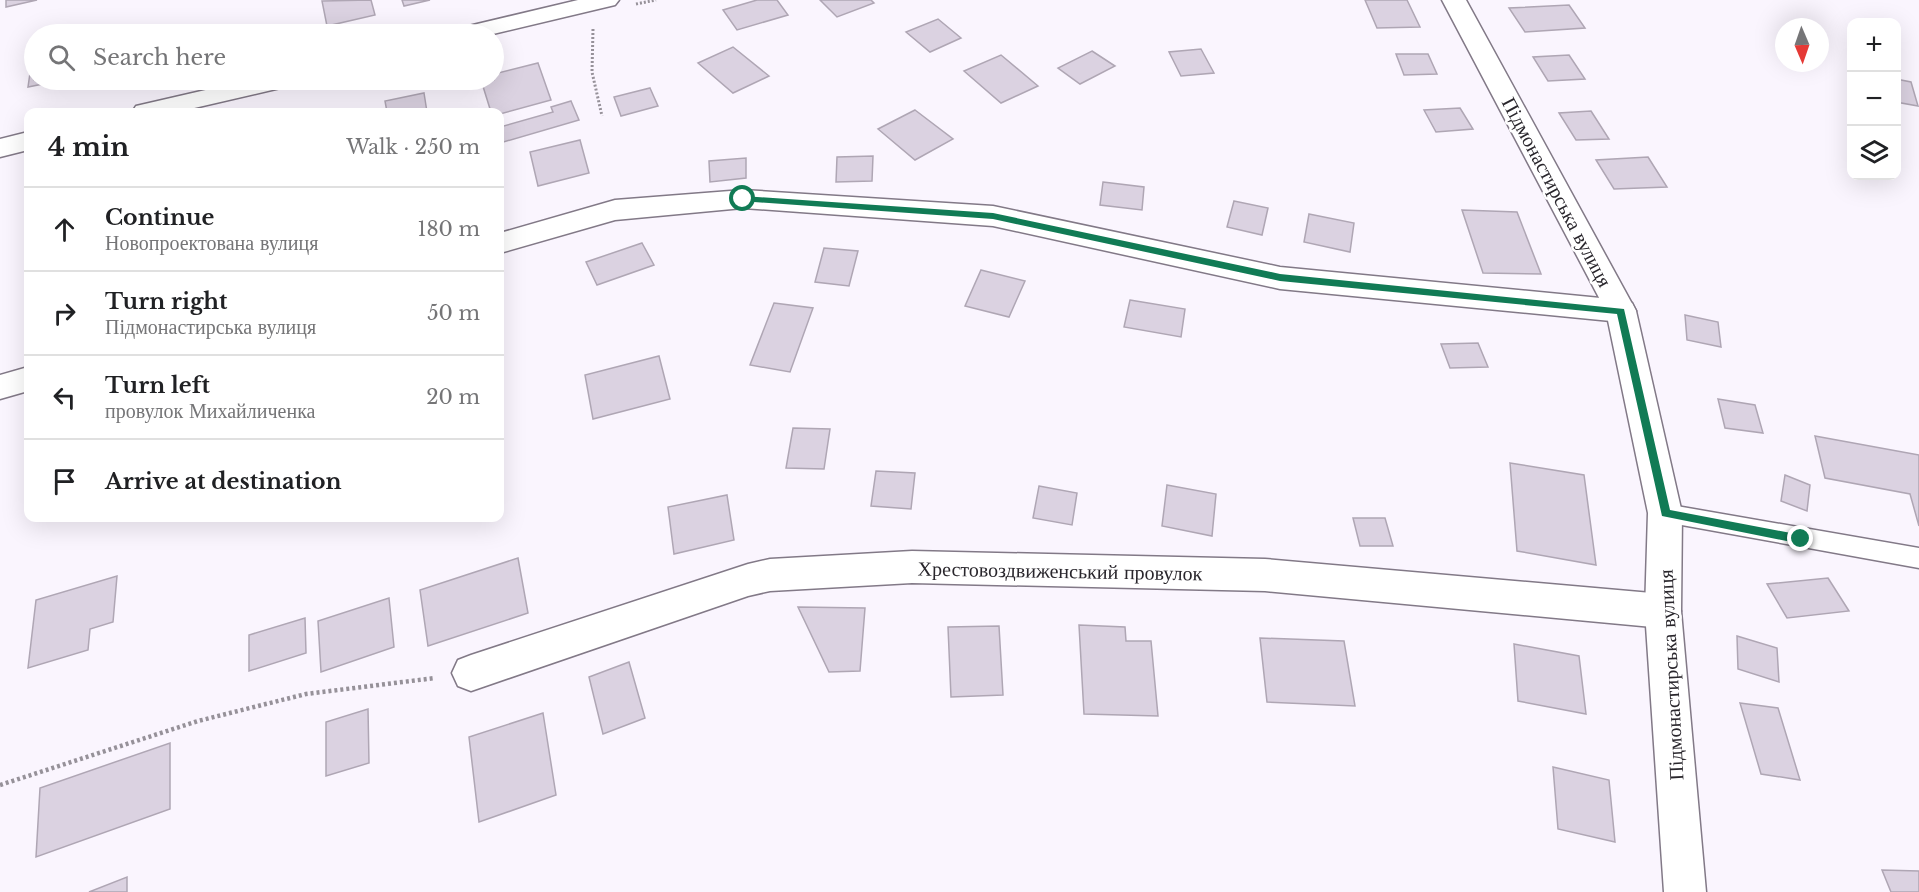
<!DOCTYPE html>
<meta charset="utf-8">
<style>
:root{--surface:#fff;--page:#f6f6f6;--text:#202124;--muted:#757577;--line:#e0e0e0}
body{margin:0;font-family:"Libre Baskerville",serif;background:var(--page);color:var(--text)}
.controls{position:absolute;right:18px;top:18px;display:grid;overflow:hidden;border-radius:12px;box-shadow:0 6px 24px #0002}
.controls button{width:54px;height:54px;display:grid;place-items:center;padding:0;border:0;border-bottom:2px solid var(--line);background:var(--surface);color:var(--text);font:30px sans-serif}
.compass{position:absolute;left:1775px;top:18px;width:54px;height:54px;border-radius:50%;background:var(--surface);box-shadow:0 6px 24px #0002;rotate:178deg}
.stop{position:absolute;width:18px;height:18px;margin:-14px;border:4px solid #117b55;border-radius:50%;background:#fff}
.stop.end{background:#117b55;border-color:#fff;box-shadow:0 2px 6px #0008}
.list{margin:0;padding:0;list-style:none}
h2{display:flex;justify-content:space-between;align-items:center;height:78px;margin:0;padding:0 24px;font-size:26px}
h2 small{font-size:20px;font-weight:400;color:var(--muted)}
.list li{display:grid;grid-template-columns:39px 1fr auto;gap:18px;align-items:center;box-sizing:border-box;height:84px;padding:0 24px;border-top:2px solid var(--line)}
.list b{display:block;font-size:22px;white-space:nowrap}
.list p{margin:0;font-size:20px;white-space:nowrap;color:var(--muted)}
.list em{font-size:20px;font-style:normal;color:var(--muted)}
.icon{flex:none;width:33px;height:33px;fill:none;stroke:currentColor;stroke-width:2;stroke-linecap:round;stroke-linejoin:round}
.map{position:relative;flex:none;width:1919px;height:892px;overflow:hidden}
.search{position:absolute;background:var(--surface);box-shadow:0 6px 24px #0002;left:24px;top:24px;width:480px;height:66px;display:flex;align-items:center;gap:15px;box-sizing:border-box;padding:0 21px;border-radius:33px;color:var(--muted);font-size:22px}
.panel{position:absolute;background:var(--surface);box-shadow:0 6px 24px #0002;left:24px;top:108px;width:480px;height:414px;border-radius:12px}
.map>svg:first-child{display:block}
</style>
<div class="map">
<svg width="1919" height="892" viewBox="0 0 1919 892">
<rect width="100%" height="100%" fill="#faf5fe"/>
<g fill="#dbd2e1" stroke="#afa6b4" stroke-width="1.5">
<path d="M6 0H37L6 7Z"/>
<path d="M371 0 375 15 327 26 322 1Z"/>
<path d="M402 0H430L404 6Z"/>
<path d="M757 0H777L788 15 737 30 723 10Z"/>
<path d="M820 0H871L874 3 837 17Z"/>
<path d="M1365 0H1407L1420 27 1377 28Z"/>
<path d="M1569 5 1585 28 1525 32 1509 8Z"/>
<path d="M938 19 961 38 930 52 906 32Z"/>
<path d="M231 27V34H196Z"/>
<path d="M733 47 769 76 733 93 698 63Z"/>
<path d="M1201 49 1214 73 1181 76 1169 52Z"/>
<path d="M1092 51 1115 66 1080 84 1058 68Z"/>
<path d="M1396 54H1428L1437 74 1404 75Z"/>
<path d="M1001 55 1038 86 1001 103 964 71Z"/>
<path d="M1569 55 1585 79 1548 81 1533 57Z"/>
<path d="M538 63 551 100 500 114 491 112 481 80H494V74Z"/>
<path d="M34 72V80L58 81 28 87 30 73Z"/>
<path d="M1896 79 1911 82 1918 106 1896 102Z"/>
<path d="M650 88 658 106 621 116 614 97Z"/>
<path d="M424 93 427 112H387L385 101Z"/>
<path d="M571 101 579 120 500 143V127L553 112 551 107Z"/>
<path d="M1460 108 1473 129 1436 132 1424 110Z"/>
<path d="M915 110 953 139 915 160 878 129Z"/>
<path d="M1591 111 1609 139 1576 140 1559 113Z"/>
<path d="M580 140 589 173 538 186 530 152Z"/>
<path d="M873 156 872 181 836 182 837 157Z"/>
<path d="M1648 157 1667 187 1614 189 1596 160Z"/>
<path d="M746 158V178L710 182 709 161Z"/>
<path d="M1103 182 1144 187 1142 210 1100 205Z"/>
<path d="M1234 201 1268 208 1262 235 1227 227Z"/>
<path d="M1462 210 1517 212 1541 274 1483 273Z"/>
<path d="M1309 214 1354 223 1350 252 1304 242Z"/>
<path d="M642 243 654 265 597 285 586 262Z"/>
<path d="M824 248 858 251 849 286 815 282Z"/>
<path d="M981 270 1025 281 1009 317 965 306Z"/>
<path d="M1130 300 1185 309 1181 337 1124 327Z"/>
<path d="M774 303 813 308 790 372 750 365Z"/>
<path d="M1685 315 1718 322 1721 347 1687 340Z"/>
<path d="M1478 343 1488 367 1450 368 1441 344Z"/>
<path d="M659 356 670 399 593 419 585 375Z"/>
<path d="M1718 399 1755 405 1763 433 1725 428Z"/>
<path d="M793 428 830 429 824 469 786 468Z"/>
<path d="M1815 436 1919 455V526L1910 494 1825 478Z"/>
<path d="M1510 463 1584 475 1596 565 1517 551Z"/>
<path d="M876 471 915 473 911 509 871 506Z"/>
<path d="M1785 475 1810 485 1807 511 1781 501Z"/>
<path d="M1167 485 1216 494 1212 536 1162 526Z"/>
<path d="M1039 486 1077 493 1072 525 1033 518Z"/>
<path d="M727 495 734 540 674 554 668 507Z"/>
<path d="M1353 518H1385L1393 546H1360Z"/>
<path d="M518 558 528 613 428 646 420 590Z"/>
<path d="M117 576 113 622 90 629 88 650 28 668 36 600Z"/>
<path d="M1828 578 1849 611 1787 618 1767 584Z"/>
<path d="M389 598 394 647 321 672 318 621Z"/>
<path d="M798 607 865 608 860 671 829 672Z"/>
<path d="M305 618 306 653 249 671V635Z"/>
<path d="M1079 625 1125 627 1126 641H1151L1158 716 1084 714Z"/>
<path d="M999 626 1003 695 951 697 948 627Z"/>
<path d="M1737 636 1777 648 1779 682 1738 669Z"/>
<path d="M1260 638 1344 641 1355 706 1267 702Z"/>
<path d="M1514 644 1579 656 1586 714 1518 701Z"/>
<path d="M629 662 645 718 603 734 589 677Z"/>
<path d="M1740 703 1778 708 1800 780 1761 774Z"/>
<path d="M368 709 369 763 326 776V722Z"/>
<path d="M543 713 556 795 479 822 469 737Z"/>
<path d="M170 743V809L36 857 40 788Z"/>
<path d="M1553 767 1609 780 1615 842 1558 829Z"/>
<path d="M1882 870 1919 871V892H1891Z"/>
<path d="M127 877V892H89Z"/>
</g>
<g fill="none" stroke-linecap="round" stroke-linejoin="round">
<defs>
<path id="service" d="M1665 504 1919 548V568L1665 522 1657 520 1654 513 1657 506Z"/>
<g id="minor">
<path d="M578 0H619L615 5 493 34H453L456 29Z"/>
<path d="M249 80H293L289 86 177 112H132L136 106Z"/>
<path d="M28 132V150L0 157V139Z"/>
<path d="M743 190 993 206 1280 267 1621 300 1632 303 1636 311 1632 319 1621 322 1280 289 993 226 743 208 615 220 500 253V233L615 200Z"/>
<path d="M28 367V391L0 399V375Z"/>
<path d="M912 551 1265 559 1663 594 1676 599 1681 611 1676 623 1663 628 1265 591 912 583 770 591 748 596 471 691 458 686 452 673 458 660 471 655 748 564 770 559Z"/>
</g>
<path id="tertiary" d="M1442 0H1466L1636 311 1682 513 1681 611 1706 892H1664L1645 611 1648 513 1606 311Z"/>
</defs>
<use href="#service" stroke="#827987" stroke-width="3"/>
<use href="#minor" stroke="#827987" stroke-width="3"/>
<use href="#tertiary" stroke="#827987" stroke-width="3"/>
<g stroke="#969199" stroke-width="3" stroke-dasharray="2 2" stroke-linecap="butt">
<path d="M636 4 656 0"/>
<path d="M593 29 592 72 602 116"/>
<path d="M310 82 321 80"/>
</g>
<path stroke="#969199" stroke-width="4.5" stroke-dasharray="3 3" stroke-linecap="butt" d="M0 785 198 721 306 694 435 678"/>
<use href="#service" fill="#fff" fill-rule="evenodd"/>
<use href="#minor" fill="#fff" fill-rule="evenodd"/>
<use href="#tertiary" fill="#fff" fill-rule="evenodd"/>
</g>
<path fill="#117b55" d="M743 196 993 213 1280 274 1624 309 1670 510 1801 535 1806 539 1801 544 1662 516 1617 314 1280 281 993 219 741 201 739 199Z"/>
<g text-anchor="middle" dominant-baseline="central" stroke-width="5" stroke-linejoin="round" paint-order="stroke">
<g font-size="20" fill="#29262c" stroke="#fff">
<text transform="translate(1557 192) rotate(62)">Підмонастирська вулиця</text>
<text transform="translate(1060 571) rotate(1)">Хрестовоздвиженський провулок</text>
<text transform="translate(1671 675) rotate(-93)">Підмонастирська вулиця</text>
</g>
</g>
</svg>
<div class="controls">
<button>+</button>
<button>−</button>
<button><svg class="icon" aria-label="layers" viewBox="0 0 24 24"><path d="M12 4l9 5-9 5-9-5zM3 14l9 5 9-5"/></svg></button>
</div>
<svg class="compass" viewBox="-18 -18 36 36"><path d="M0-13l5 13h-10z" fill="#e53935"/><path d="M0 13l5-13h-10z" fill="#757577"/></svg>
<div class="stop" style="left:743px;top:199px"></div>
<div class="stop end" style="left:1801px;top:539px"></div>
<div class="search"><svg class="icon" aria-label="search" viewBox="0 0 24 24"><circle cx="10" cy="10" r="6"/><path d="M15 15l6 6"/></svg>Search here</div>
<section class="panel">
<h2>4 min<small>Walk · 250 m</small></h2>
<ul class="list">
<li><svg class="icon" aria-label="ahead" viewBox="0 0 24 24"><path d="M12 20V5M6 11l6-6 6 6"/></svg><div><b>Continue</b><p>Новопроектована вулиця</p></div><em>180 m</em></li>
<li><svg class="icon" aria-label="right" viewBox="0 0 24 24"><path d="M7 20v-9h11M14 6l5 5-5 5"/></svg><div><b>Turn right</b><p>Підмонастирська вулиця</p></div><em>50 m</em></li>
<li><svg class="icon" aria-label="left" viewBox="0 0 24 24"><path d="M17 20v-9H6M10 6l-5 5 5 5"/></svg><div><b>Turn left</b><p>провулок Михайличенка</p></div><em>20 m</em></li>
<li><svg class="icon" aria-label="arrive" viewBox="0 0 24 24"><path d="M6 21V4h12l-3 4 3 4H6"/></svg><div><b>Arrive at destination</b></div></li>
</ul>
</section>
</div>
